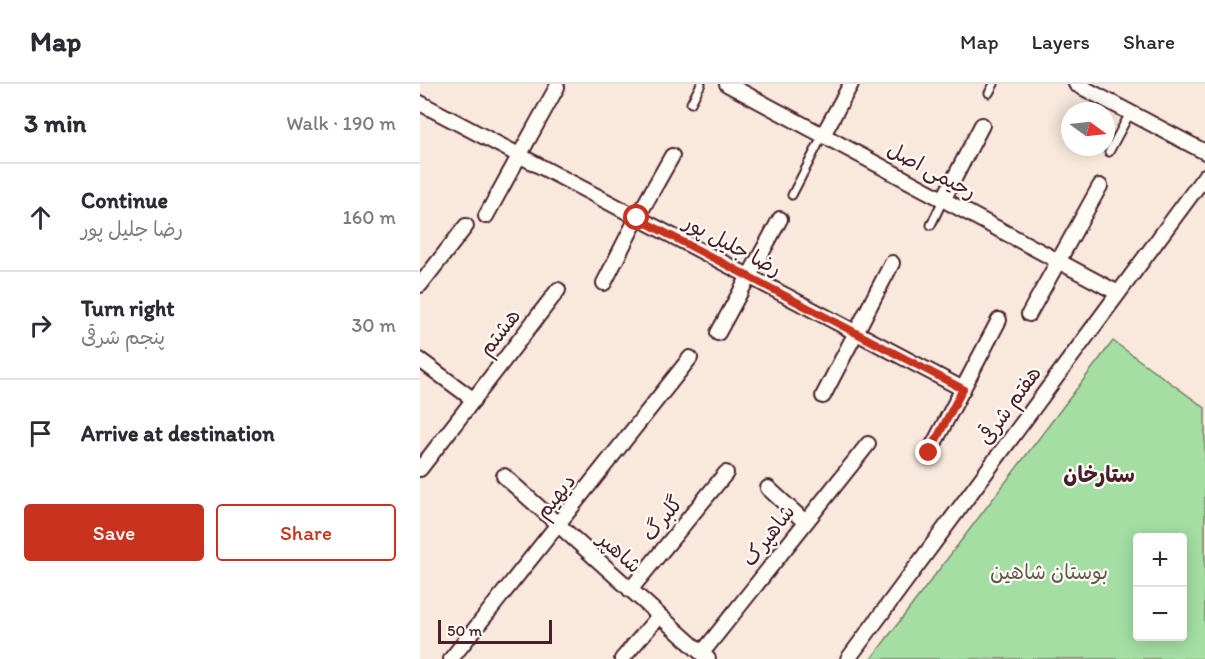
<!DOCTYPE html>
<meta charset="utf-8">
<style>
:root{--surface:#fff;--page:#f7f7f7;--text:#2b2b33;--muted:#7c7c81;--line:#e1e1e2;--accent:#c8321e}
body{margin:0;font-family:Itim,"Playpen Sans Arabic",sans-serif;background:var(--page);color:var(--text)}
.controls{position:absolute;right:18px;bottom:18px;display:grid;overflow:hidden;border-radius:6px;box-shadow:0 3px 15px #0003}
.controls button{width:54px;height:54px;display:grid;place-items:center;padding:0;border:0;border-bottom:2px solid var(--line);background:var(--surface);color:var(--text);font:30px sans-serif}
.compass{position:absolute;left:641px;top:18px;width:54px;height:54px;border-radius:50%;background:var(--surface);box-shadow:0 3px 15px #0003;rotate:105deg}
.scale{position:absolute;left:18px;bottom:15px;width:114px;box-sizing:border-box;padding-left:6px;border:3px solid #4a1f2b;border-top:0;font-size:16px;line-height:21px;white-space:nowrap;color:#4a1f2b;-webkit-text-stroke:4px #fdfcf7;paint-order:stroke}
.stop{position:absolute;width:18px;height:18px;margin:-14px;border:4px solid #c8321e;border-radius:50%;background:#fff}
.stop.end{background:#c8321e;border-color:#fff;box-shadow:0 2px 6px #0008}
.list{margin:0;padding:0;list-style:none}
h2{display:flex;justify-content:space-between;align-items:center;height:78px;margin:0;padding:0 24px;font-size:26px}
h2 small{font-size:20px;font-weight:400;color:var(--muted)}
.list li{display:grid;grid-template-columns:39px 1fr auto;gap:18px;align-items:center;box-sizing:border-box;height:108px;padding:0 24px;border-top:2px solid var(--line)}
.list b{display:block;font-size:22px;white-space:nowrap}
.list p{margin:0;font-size:20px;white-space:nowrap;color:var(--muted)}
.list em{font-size:20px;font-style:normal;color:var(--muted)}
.actions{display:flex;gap:12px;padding:18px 24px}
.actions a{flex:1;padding:14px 0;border:2px solid var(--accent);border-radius:6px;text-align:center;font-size:21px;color:var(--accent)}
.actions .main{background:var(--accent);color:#fff}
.icon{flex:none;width:33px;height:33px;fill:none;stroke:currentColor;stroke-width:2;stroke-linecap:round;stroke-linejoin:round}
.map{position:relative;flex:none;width:785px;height:575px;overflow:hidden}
header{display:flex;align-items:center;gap:36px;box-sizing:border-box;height:84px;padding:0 30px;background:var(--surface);border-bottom:2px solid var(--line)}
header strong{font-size:28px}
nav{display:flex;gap:33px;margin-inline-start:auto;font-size:21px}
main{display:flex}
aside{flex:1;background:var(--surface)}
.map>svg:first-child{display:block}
</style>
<header>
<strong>Map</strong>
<nav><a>Map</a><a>Layers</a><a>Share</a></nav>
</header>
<main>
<aside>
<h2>3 min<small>Walk · 190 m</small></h2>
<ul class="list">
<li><svg class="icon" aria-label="ahead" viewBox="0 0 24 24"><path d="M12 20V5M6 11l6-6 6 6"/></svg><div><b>Continue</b><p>رضا جلیل پور</p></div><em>160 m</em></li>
<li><svg class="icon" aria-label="right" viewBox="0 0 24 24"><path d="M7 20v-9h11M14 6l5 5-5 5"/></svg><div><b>Turn right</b><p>پنجم شرقی</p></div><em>30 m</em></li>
<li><svg class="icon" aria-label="arrive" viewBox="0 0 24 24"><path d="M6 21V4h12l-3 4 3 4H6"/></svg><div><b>Arrive at destination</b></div></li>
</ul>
<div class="actions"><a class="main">Save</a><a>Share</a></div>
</aside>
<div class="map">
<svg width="785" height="575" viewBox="0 0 785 575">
<rect width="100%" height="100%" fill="#f8e9dc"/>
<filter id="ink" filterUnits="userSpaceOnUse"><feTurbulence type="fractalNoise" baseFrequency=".0167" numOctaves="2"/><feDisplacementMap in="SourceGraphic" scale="12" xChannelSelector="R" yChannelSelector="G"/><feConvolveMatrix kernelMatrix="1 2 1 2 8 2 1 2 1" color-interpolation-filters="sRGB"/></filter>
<g filter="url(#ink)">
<path fill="#a4dea3" stroke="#777e67" stroke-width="1.5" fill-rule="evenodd" d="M693 257 785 324V575H451ZM718 454H762V552H718Z"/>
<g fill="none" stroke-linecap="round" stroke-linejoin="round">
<defs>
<g id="service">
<path d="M569 9 574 0"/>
<path d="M271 19 281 0"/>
<path d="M689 68 710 29"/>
<path d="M372 111 403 51"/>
<path d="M511 141 523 116"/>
</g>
<g id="minor">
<path d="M307 0 698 209"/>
<path d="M656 0 785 68"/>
<path d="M0 19 543 305"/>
<path d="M403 51 431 0"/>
<path d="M523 116 562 41"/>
<path d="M66 132 137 3"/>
<path d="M184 199 217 134 252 72"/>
<path d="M0 201 46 142"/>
<path d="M609 230 680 102"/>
<path d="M298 249 360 135"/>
<path d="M0 276 54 316"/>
<path d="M403 312 472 179"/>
<path d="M509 369 579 236"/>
<path d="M0 385 138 206"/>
<path d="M84 392 288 575"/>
<path d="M348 404 385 438"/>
<path d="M210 506 306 389"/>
<path d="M282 569 448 360"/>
<path d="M31 575 270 274"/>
<path d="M202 575 239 532"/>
<path d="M428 575 785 92"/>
</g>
</defs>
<use href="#service" stroke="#4a1f2b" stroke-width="11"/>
<use href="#minor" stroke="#4a1f2b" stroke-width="18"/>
<use href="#service" stroke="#fdfcf7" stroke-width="7"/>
<use href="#minor" stroke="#fdfcf7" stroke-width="14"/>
</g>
</g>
<g fill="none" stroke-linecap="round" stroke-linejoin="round" filter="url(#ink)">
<path stroke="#c8321e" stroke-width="8" d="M217 134 543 305 509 369"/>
</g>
<g text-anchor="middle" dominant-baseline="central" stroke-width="4.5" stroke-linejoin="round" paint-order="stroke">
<g font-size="21" fill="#4a1f2b" stroke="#fdfcf7">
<text transform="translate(512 86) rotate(28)">رحیمی اصل</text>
<text transform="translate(313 161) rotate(28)">رضا جلیل پور</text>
<text transform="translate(79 248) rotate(-52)">هشتم</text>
<text transform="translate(589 321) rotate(-54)">هفتم شرقی</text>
<text transform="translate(135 412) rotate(-52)">دیهیم</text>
<text transform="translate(242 434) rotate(-51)">گلبرگ</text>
<text transform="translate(348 451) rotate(-52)">شاهپرک</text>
<text transform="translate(200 468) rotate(42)">شاهپر</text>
</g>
<g font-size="21" fill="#65584f" stroke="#fdfcf7">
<text x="629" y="487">بوستان شاهین</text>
</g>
<g font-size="22" font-weight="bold" fill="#4a1f2b" stroke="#fdfcf7">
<text x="679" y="390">ستارخان</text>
</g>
</g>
</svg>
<div class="controls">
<button>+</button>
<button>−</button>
</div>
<svg class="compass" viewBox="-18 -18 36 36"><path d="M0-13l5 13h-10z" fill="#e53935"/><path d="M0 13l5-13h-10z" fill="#7c7c81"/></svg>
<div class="scale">50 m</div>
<div class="stop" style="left:217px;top:134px"></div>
<div class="stop end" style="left:509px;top:369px"></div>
</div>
</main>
